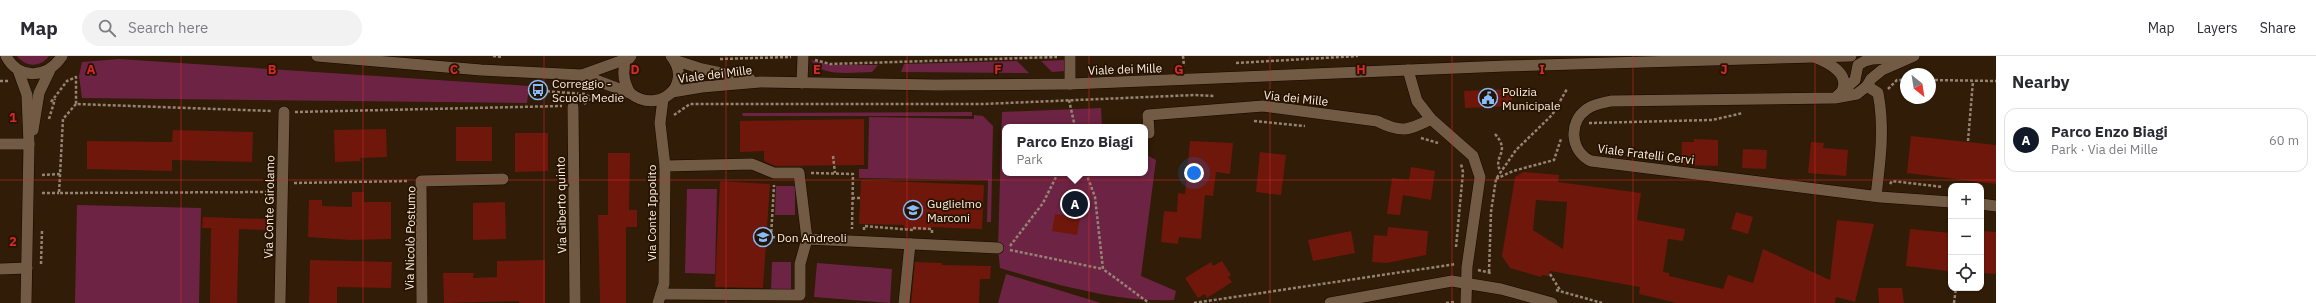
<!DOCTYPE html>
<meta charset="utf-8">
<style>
:root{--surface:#fff;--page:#f2f2f3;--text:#2b2b33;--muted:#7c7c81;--line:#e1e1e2;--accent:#111827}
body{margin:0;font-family:"IBM Plex Sans",sans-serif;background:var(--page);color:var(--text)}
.controls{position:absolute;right:12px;bottom:12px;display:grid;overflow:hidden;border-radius:8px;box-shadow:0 1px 3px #0004}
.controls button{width:36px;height:36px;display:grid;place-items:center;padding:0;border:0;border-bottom:1px solid var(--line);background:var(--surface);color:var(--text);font:20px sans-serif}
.compass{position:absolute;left:1900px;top:12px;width:36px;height:36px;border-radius:50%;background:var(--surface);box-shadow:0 1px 3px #0004;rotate:150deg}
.you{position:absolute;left:1194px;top:117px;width:14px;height:14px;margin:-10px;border:3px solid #fff;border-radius:50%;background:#1a73e8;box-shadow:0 0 0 6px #1a73e833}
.badge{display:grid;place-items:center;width:26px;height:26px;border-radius:50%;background:var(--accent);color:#fff;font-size:13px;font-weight:700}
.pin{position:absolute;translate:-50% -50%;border:2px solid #fff;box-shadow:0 1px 4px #0006}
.popup{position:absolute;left:1002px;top:68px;width:146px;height:52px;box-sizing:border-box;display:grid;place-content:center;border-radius:8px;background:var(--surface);filter:drop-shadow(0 1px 3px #0005);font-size:13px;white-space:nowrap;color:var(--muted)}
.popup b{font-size:15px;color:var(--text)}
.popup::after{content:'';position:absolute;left:50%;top:100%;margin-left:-8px;border:8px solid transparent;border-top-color:var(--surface)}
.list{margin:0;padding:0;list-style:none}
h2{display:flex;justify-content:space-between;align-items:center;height:52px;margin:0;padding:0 16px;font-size:17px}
h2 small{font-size:13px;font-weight:400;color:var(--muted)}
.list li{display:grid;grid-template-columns:26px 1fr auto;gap:12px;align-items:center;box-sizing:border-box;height:64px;margin:0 8px 8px;padding:0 8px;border:1px solid var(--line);border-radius:12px}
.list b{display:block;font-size:15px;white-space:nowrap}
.list p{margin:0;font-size:13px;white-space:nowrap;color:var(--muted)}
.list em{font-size:13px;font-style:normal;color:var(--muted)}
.icon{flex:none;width:22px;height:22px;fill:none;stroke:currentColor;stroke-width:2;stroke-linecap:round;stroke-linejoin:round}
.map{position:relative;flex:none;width:1996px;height:247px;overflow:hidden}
header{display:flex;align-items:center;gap:24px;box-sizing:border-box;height:56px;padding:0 20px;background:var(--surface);border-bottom:1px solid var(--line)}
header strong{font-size:19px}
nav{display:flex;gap:22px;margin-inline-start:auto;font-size:14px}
.search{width:280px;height:36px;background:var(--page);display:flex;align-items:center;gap:10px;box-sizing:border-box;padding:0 14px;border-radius:22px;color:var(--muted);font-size:15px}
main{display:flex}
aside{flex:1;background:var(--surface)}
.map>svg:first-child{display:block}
</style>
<header>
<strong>Map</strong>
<div class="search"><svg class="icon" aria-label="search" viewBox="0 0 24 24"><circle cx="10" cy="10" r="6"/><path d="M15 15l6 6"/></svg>Search here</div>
<nav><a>Map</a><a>Layers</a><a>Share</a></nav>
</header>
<main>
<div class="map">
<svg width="1996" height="247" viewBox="0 0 1996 247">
<rect width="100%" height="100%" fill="#301c07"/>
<g fill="#6d2444">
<path d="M17 0H49C41 11 26 12 17 0Z"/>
<path d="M119 3 529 30 527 47 82 42 79 20 82 6Z"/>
<path d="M811 4 830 9H878L872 16C854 16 821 22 811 4Z"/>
<path d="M1066 4V15L1052 16 1041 5Z"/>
<path d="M1017 5 1029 17 901 16 904 8Z"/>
<path d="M1101 52 1102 71H1005V117H1145V98L1156 104 1141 220 1176 235 1174 244C1120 247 1053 228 1000 212L998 192 1002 56Z"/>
<path d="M972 56V60H743L742 57Z"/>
<path d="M974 59 983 60 993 70 991 166H987L988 124 859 122V113H868L869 61 974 63Z"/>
<path d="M776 130H795V159H775Z"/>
<path d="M687 133H717L715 218 685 217Z"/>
<path d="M77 149 201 152 199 247H75Z"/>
<path d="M772 206H791V235H771Z"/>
<path d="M817 207 892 213 890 247 814 241Z"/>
<path d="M1006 218 1101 247H998Z"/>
</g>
<g fill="#6f170b" fill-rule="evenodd">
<path d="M1512 33V50L1465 52 1464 35Z"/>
<path d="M864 63V109L775 110 764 105V95L740 96V65Z"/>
<rect x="456" y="71" width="36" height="34"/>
<path d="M386 73 387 101 360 102 361 105 335 106 334 74Z"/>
<path d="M173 74 253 76 252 106 172 104V115L87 113V85L172 86Z"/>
<path d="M515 77H548V115L515 116Z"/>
<path d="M1911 80 1996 89V128L1907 117Z"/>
<path d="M1694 83 1718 84V110L1681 109 1682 86H1694Z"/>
<path d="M1190 85 1233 87 1230 118 1216 116 1213 140 1205 139 1201 183 1179 181 1178 188 1161 186 1164 155 1177 156 1178 137 1185 138Z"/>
<path d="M1811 86 1824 87 1823 92 1848 94 1846 120 1808 117Z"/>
<path d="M1743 93 1767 94 1766 113 1742 112Z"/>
<path d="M1260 96 1286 99 1281 139 1256 136Z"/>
<path d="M608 97H630L629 154H637V171H626V247H600L598 159H608Z"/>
<path d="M1411 111 1435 115 1431 144 1403 139 1400 159 1387 158 1392 122 1409 124Z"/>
<path d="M1523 116 1559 119 1558 126 1641 137 1637 164 1685 173 1683 185 1668 183 1663 216 1669 217V220L1723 233 1728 219 1753 227 1763 193 1830 224 1837 164 1874 168 1855 246 1836 241 1835 247H1677L1639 238 1640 231 1550 215 1549 220 1542 219 1541 221 1510 212 1502 200 1515 121ZM1536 144 1567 146 1563 193 1533 174Z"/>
<path d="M861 124 984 129 982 173 929 171 928 174 904 173V169L859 168Z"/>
<path d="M720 125 770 128 763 232 715 231Z"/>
<path d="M352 136H364V146H391V183L351 184 308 181 309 144H322V150L352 151Z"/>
<path d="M505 146 506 183 473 184V147Z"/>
<path d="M1736 156 1753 161 1748 178 1731 173Z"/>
<path d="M1055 158 1080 162 1077 179 1052 175Z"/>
<path d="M203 161 267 163 266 174 239 173 237 247H210L211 172H202Z"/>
<path d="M1388 171 1428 175 1426 199 1387 207 1372 206 1374 179 1387 180Z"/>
<path d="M1910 173 1951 177 1948 215 1906 210Z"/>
<path d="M1351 175 1355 197 1313 205 1308 184Z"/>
<path d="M1981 175 1996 176V218L1981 217Z"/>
<path d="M310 204 392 206 391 232 337 231V247H309Z"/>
<path d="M545 204V247H519V245L444 247 443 217H474L473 222 497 221V205Z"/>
<path d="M1222 205 1231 219 1228 221 1232 226 1207 242 1205 238 1198 242 1185 222 1211 206 1213 210Z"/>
<path d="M915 206 942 207V209L991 210 990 223H980L979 247H911Z"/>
<path d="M1878 232H1902L1904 247H1879Z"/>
</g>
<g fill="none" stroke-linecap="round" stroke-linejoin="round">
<defs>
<g id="pedestrian">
<path d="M665 110 752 108 774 117H799L807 183 998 192"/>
<path d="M661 238 800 239V208L807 183"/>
<path d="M904 247 910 188"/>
</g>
<g id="minor">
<path d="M1070 0V28"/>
<path d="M1914 0 1882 14 1871 23 1867 30 1857 38 1835 42 1611 45C1603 47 1594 48 1587 53 1568 66 1570 95 1591 105L1880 141 1951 146"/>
<path d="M1814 1C1829 7 1852 18 1841 37"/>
<path d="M18 14 27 39 29 88 26 247"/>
<path d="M1408 14 1417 45 1431 63 1473 100 1480 121 1467 211 1466 247"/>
<path d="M802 27 803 0"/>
<path d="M1867 30 1878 37C1885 72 1880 106 1876 140"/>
<path d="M1837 40 1855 24 1858 9 1865 5 1873 3 1903 1"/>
<path d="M573 51 575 247"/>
<path d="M33 74 39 37 50 14"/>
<path d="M1149 77 1148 59 1263 50 1377 65C1401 77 1408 75 1431 63"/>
<path d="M0 88H29"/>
<path d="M1981 148 1996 150"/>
<path d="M0 213 27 212"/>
<path d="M280 247 284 56"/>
<path d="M422 247 421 125 503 123"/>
<path d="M658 247 664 228 665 110 660 67 663 43"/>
</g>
<path id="tertiary" d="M1330 247 1452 225 1501 233 1552 247"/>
<g id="secondary">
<path d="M6 0C19 25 48 22 62 0"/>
<path d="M317 0 481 14 582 19 630 37C659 60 694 28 671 0"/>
<path d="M674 4 702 13 750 23"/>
<path d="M582 19 629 2"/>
<path d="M672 36 702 31 760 26 935 29 1070 28 1505 10 1851 0"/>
<path d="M630 37C623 25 620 12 631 0"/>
</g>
</defs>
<use href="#pedestrian" stroke="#170600" stroke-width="12"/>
<use href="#minor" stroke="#170600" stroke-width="12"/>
<use href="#tertiary" stroke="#170600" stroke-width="12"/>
<use href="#secondary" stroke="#170600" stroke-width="12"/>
<g stroke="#958473" stroke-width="2.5" stroke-dasharray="3 2" stroke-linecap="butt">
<path d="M493 0 501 1"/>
<path d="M1183 0 1184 10"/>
<path d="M720 3 791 1"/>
<path d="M815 4 830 8 1057 1"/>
<path d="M1236 7 1358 0"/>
<path d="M1930 24 1996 25"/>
<path d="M0 25H8V27"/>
<path d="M1888 33 1897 24H1906"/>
<path d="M542 35 585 38 591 42"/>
<path d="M1069 44 1075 71"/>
<path d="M51 46 67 25 76 21V48L272 55"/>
<path d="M76 48 63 63 59 137 271 136"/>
<path d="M584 48 591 42H605"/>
<path d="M295 56 562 50"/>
<path d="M674 59 690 48H983L1195 39 1215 40"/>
<path d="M49 63 55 43"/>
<path d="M1254 65 1305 70"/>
<path d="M1589 67 1712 64 1743 57"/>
<path d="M1495 78C1512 97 1491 101 1501 116"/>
<path d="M1421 82 1438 87"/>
<path d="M1968 85 1973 25"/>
<path d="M833 100 835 117"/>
<path d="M811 117 853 118 852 173"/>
<path d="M1086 117 1095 141 1103 213 1149 247"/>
<path d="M42 119 60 118"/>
<path d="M1496 123 1513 115 1554 104 1561 83"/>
<path d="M294 127 409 125"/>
<path d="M1890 128 1892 125 1943 131"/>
<path d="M1963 130 1964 125"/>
<path d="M42 137H59"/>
<path d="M852 142H860"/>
<path d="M913 172 932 173V177"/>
<path d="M864 174V170L913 174"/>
<path d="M767 181 794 182"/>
<path d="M771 181 774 129"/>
<path d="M1010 190 1043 147 1058 117"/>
<path d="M1456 191 1463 116 1461 108"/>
<path d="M1010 194 1103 213"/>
<path d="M41 208 42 174"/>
<path d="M1478 214 1491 217"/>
<path d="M1489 216 1491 156 1496 123 1516 94 1552 59 1567 33"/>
<path d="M1550 218 1560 234"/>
<path d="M1556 234 1602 247"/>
<path d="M1194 247 1456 208"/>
<path d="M1446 247 1454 246"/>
<path d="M1954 247 1956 232"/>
</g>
<use href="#pedestrian" stroke="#725b44" stroke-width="11"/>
<use href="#minor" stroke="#725b44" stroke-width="11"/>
<use href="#tertiary" stroke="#725b44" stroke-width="11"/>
<use href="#secondary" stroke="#725b44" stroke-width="11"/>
</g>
<path fill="none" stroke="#d62828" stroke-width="1" stroke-opacity="0.55" d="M181 0V247M363 0V247M544 0V247M726 0V247M907 0V247M1089 0V247M1270 0V247M1452 0V247M1633 0V247M1815 0V247M0 124H1996"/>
<defs>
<symbol id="bus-ring" viewBox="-11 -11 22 22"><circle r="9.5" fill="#261300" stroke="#87bbfb" stroke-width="1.5"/><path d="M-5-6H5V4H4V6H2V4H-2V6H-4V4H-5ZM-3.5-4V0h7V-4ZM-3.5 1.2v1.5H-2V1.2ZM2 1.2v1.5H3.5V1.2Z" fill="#87bbfb"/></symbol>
<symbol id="civic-ring" viewBox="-11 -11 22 22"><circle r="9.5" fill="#261300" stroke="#87bbfb" stroke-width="1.5"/><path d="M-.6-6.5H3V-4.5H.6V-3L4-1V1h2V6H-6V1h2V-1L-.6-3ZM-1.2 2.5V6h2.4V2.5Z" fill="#87bbfb"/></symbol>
<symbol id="school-ring" viewBox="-11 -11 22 22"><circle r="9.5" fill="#261300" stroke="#87bbfb" stroke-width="1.5"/><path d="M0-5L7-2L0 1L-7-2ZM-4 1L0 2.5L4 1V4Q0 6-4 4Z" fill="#87bbfb"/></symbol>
</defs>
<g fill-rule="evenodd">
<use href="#bus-ring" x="527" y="23" width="22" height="22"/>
<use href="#civic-ring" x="1477" y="31" width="22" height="22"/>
<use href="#school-ring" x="902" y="143" width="22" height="22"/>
<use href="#school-ring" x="752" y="170" width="22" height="22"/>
</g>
<g text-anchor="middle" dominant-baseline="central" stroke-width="3.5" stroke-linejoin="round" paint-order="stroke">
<g font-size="12" fill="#fceee1" stroke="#261300">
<text transform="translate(1125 13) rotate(-2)">Viale dei Mille</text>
<text transform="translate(715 18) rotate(-7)">Viale dei Mille</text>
<text transform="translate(1296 42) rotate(6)">Via dei Mille</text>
<text transform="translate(1646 98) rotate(7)">Viale Fratelli Cervi</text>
<text transform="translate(561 149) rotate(-91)">Via Giberto quinto</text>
<text transform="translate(269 151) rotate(-89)">Via Conte Girolamo</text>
<text transform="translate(651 157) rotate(-90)">Via Conte Ippolito</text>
<text transform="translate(410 182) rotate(-89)">Via Nicolò Postumo</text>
</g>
<g font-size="12" fill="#fceee1" stroke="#261300" text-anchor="start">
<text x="552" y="27">Correggio -<tspan x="552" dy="14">Scuole Medie</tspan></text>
<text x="1502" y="35">Polizia<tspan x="1502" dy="14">Municipale</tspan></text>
<text x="927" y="147">Guglielmo<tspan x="927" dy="14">Marconi</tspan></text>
<text x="777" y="181">Don Andreoli</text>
</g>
</g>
<g font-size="13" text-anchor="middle" font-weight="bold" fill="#d62828" stroke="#261300" stroke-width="3.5" stroke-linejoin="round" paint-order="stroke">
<text x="91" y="18">A</text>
<text x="272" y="18">B</text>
<text x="454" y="18">C</text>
<text x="635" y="18">D</text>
<text x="817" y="18">E</text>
<text x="998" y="18">F</text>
<text x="1179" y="18">G</text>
<text x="1361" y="18">H</text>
<text x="1542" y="18">I</text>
<text x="1724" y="18">J</text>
<text x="13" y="66">1</text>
<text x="13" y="190">2</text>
</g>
</svg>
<div class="controls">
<button>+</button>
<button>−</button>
<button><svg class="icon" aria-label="locate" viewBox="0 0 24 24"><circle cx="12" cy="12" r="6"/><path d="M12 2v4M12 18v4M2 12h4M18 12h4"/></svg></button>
</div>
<svg class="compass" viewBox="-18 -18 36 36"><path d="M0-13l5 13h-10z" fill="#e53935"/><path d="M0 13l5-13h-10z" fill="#7c7c81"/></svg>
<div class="you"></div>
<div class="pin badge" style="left:1075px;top:148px">A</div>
<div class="popup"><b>Parco Enzo Biagi</b>Park</div>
</div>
<aside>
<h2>Nearby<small></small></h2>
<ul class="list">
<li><span class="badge">A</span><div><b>Parco Enzo Biagi</b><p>Park · Via dei Mille</p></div><em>60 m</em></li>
</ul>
</aside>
</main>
